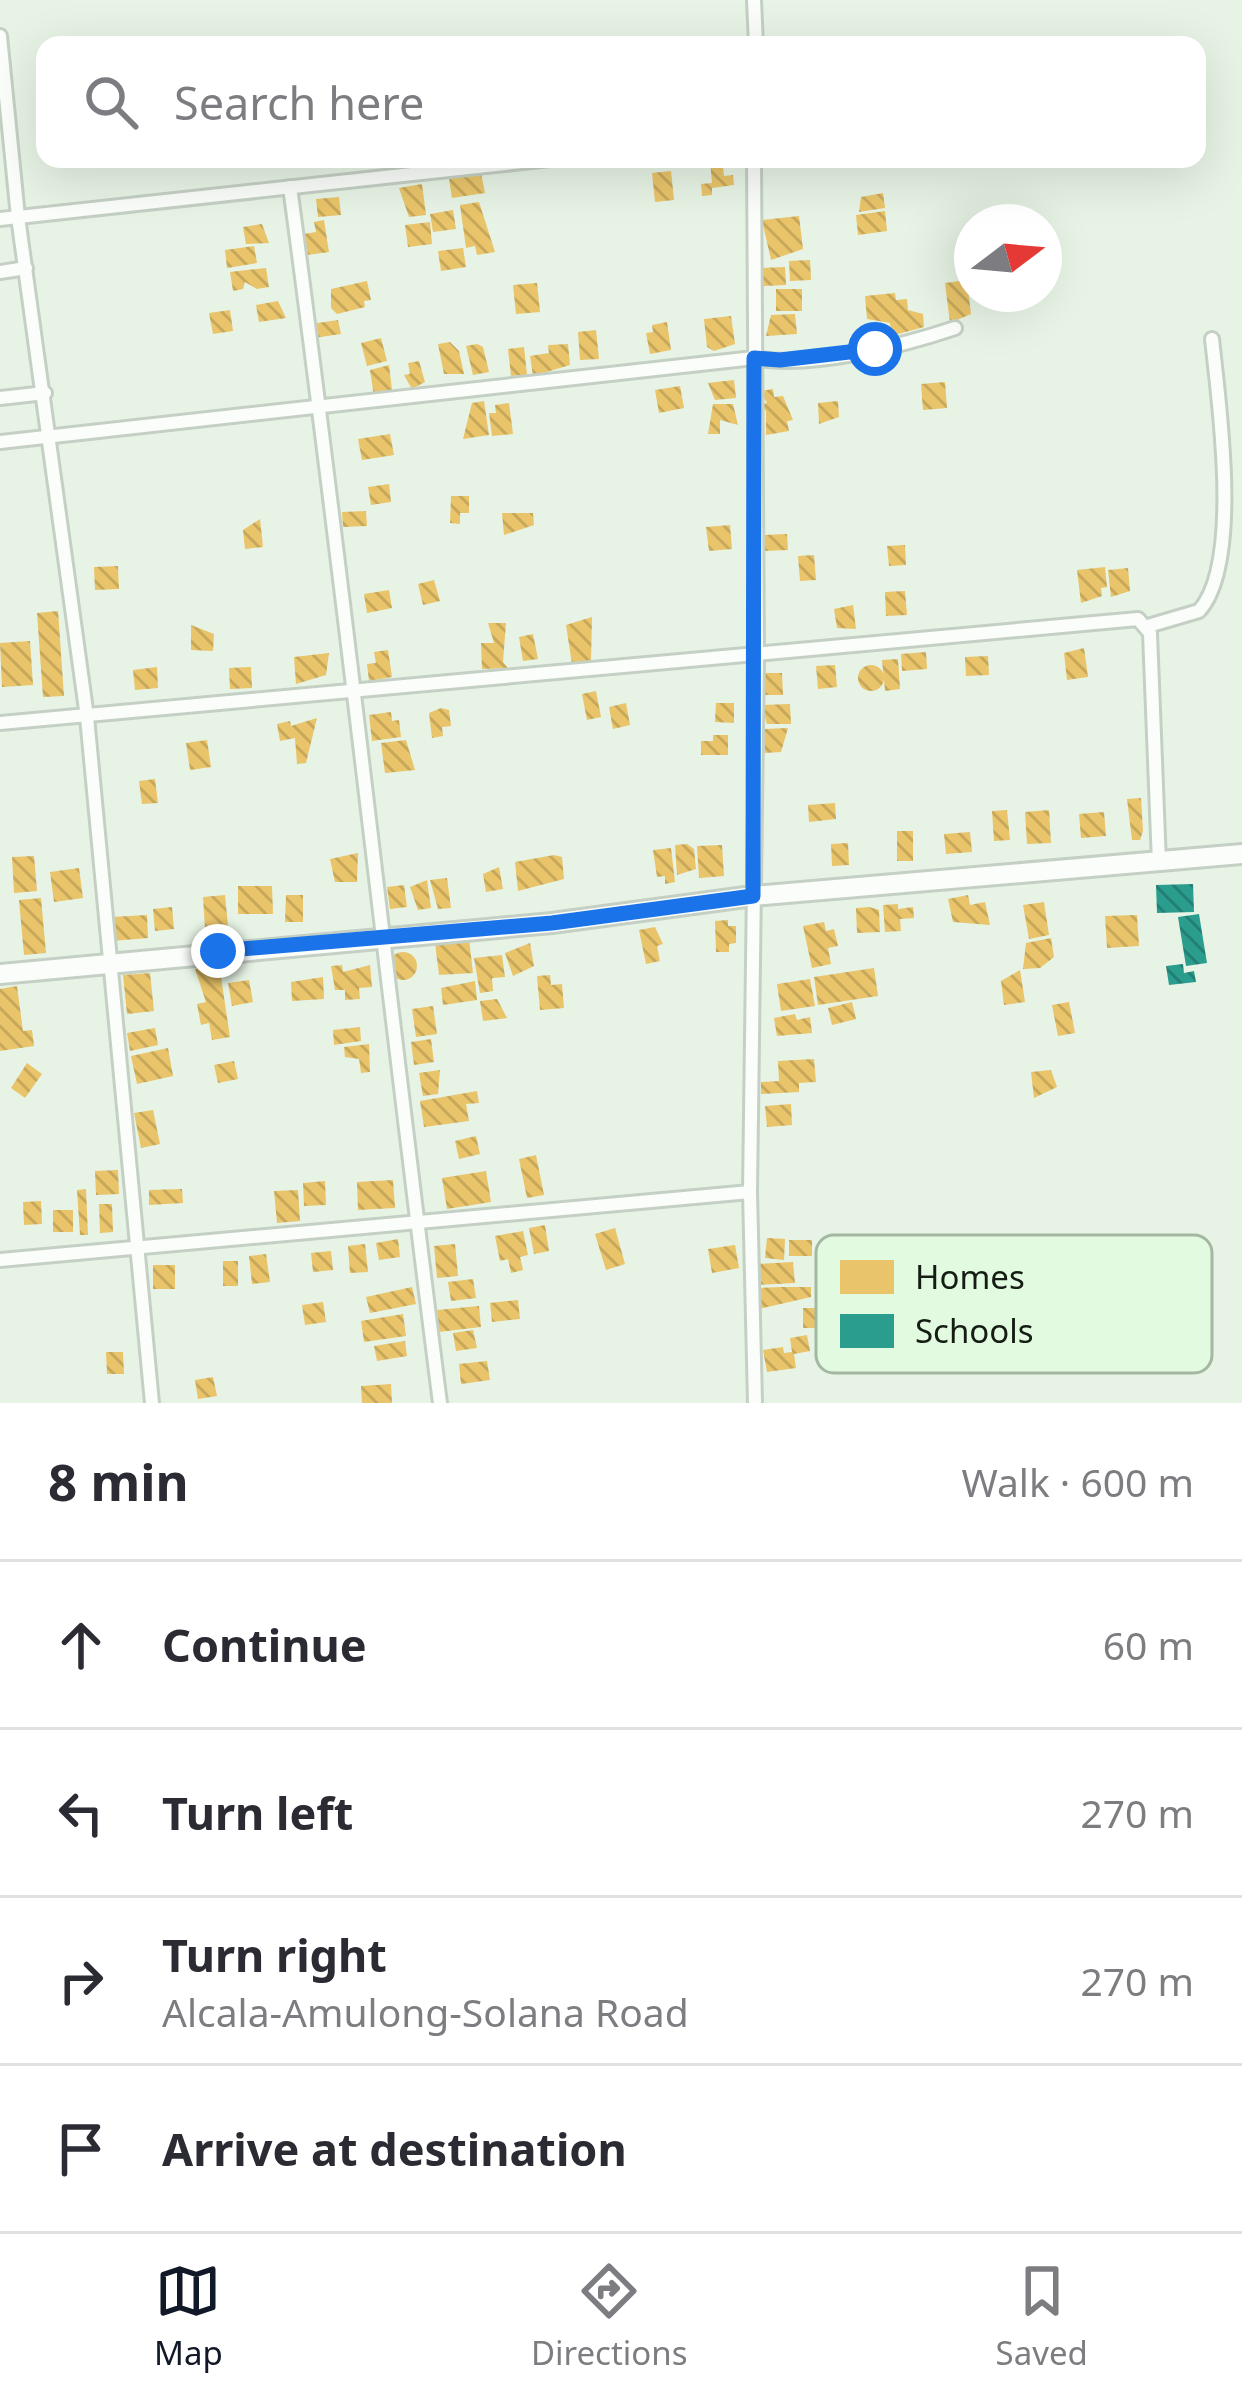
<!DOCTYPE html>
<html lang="en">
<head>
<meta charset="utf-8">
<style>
	body { margin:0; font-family:"Noto Sans",sans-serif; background:#f7f7f7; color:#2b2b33 }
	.compass { position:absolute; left:954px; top:204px; width:108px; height:108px; border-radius:50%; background:#fff; box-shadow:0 12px 48px #0002; rotate:74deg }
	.stop { position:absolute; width:36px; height:36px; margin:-27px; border:9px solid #1a73e8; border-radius:50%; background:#fff }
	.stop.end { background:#1a73e8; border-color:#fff; box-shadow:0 3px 12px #0008 }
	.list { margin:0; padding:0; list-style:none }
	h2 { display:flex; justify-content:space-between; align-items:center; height:156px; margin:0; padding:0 48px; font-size:51px }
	h2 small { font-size:39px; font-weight:400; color:#7c7c81 }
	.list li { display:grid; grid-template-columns:78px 1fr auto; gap:36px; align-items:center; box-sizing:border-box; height:168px; padding:0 48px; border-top:3px solid #e1e1e2 }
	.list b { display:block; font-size:45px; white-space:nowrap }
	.list p { margin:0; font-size:39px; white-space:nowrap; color:#7c7c81 }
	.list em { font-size:39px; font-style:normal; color:#7c7c81 }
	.icon { flex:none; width:66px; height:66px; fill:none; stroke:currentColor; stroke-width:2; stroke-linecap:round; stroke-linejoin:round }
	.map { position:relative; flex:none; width:1242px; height:1403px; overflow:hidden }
	.search { position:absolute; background:#fff; box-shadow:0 12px 48px #0002; left:36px; right:36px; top:36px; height:132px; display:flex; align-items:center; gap:30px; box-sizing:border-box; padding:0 42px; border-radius:24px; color:#7c7c81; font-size:45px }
	.sheet { height:828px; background:#fff }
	nav { display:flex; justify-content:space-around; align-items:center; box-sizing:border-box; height:168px; border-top:3px solid #e1e1e2; background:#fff; font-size:33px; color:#7c7c81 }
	nav a { display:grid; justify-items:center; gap:6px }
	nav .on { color:#111827 }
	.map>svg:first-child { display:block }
</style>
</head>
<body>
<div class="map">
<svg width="1242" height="1403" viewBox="0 0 1242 1403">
	<defs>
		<pattern id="homes-back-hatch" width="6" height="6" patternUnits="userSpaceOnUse" patternTransform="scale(3)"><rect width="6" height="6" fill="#e9c46a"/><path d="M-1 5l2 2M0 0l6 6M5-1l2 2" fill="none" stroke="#c7a85b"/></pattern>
		<pattern id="schools-back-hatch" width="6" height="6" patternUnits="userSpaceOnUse" patternTransform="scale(3)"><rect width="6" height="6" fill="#2a9d8f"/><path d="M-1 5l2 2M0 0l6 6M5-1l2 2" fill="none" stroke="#237f74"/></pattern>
	</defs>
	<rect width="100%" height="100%" fill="#e7f4e5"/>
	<g fill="url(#homes-back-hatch)">
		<path d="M722,159L724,176L733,175L734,185L712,188V195L702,196L701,184L712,183L710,160Z"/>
		<path d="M671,171L674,200L655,202L652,173Z"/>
		<path d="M481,173L485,193L452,198L449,179Z"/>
		<path d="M422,184L426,215L409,217L399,188Z"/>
		<path d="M883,193L885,208L859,212L861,197Z"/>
		<path d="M339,197L341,215L318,217L316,199Z"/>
		<path d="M479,202L495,252L477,255L475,246L466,248L460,205Z"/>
		<path d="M453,210L456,229L433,232L430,214Z"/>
		<path d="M885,211L887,231L858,235L856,215Z"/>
		<path d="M799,216L803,249L771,260L762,220Z"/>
		<path d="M324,220L329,252L307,255L303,234L316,232L314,222Z"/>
		<path d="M430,222L432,244L408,247L405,225Z"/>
		<path d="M262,224L269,243L246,244L243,227Z"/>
		<path d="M254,246L257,263L227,268L225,250Z"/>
		<path d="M463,248L466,267L441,271L438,251Z"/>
		<path d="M810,260L811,280L790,281L789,261Z"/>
		<path d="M785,267L786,285L763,286L762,268Z"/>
		<path d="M266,268L269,287L257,289L245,282L243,289L233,291L230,272Z"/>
		<path d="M967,280L971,314L950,323L945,283Z"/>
		<path d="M367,281L371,300L364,301L365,307L337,314L331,308V289Z"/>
		<path d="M537,283L540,312L516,314L513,285Z"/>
		<rect x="776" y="289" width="26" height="22"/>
		<path d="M895,293L896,300L907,299L908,310L923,314L924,327L891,336L890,323L867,319L865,296Z"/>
		<path d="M278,301L286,318L259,322L256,305Z"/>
		<path d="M230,310L233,331L213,334L209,313Z"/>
		<path d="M795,314L797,334L766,336L771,315Z"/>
		<path d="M731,316L735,344L714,351L707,347L704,319Z"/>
		<path d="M338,320L341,334L314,338L311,324Z"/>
		<path d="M667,322L671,350L650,354L646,333L653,332L652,325Z"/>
		<path d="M596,330L599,359L580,360L578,332Z"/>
		<path d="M381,338L387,361L367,366L361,343Z"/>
		<path d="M450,342L459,351L464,374H444L438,344Z"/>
		<path d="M477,344L483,347L489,372L473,375L466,346Z"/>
		<path d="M568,344L570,365L533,376L530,356L549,353L548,345Z"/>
		<path d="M524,347L527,375L511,376L508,349Z"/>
		<path d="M419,361L425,382L412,389L404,375L410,374L408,363Z"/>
		<path d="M389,365L392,390L374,397L370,370Z"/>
		<path d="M734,380L736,398L715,400L708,383Z"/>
		<path d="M945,382L947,408L923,410L921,384Z"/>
		<path d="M680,386L684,408L659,413L655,390Z"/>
		<path d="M773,389L774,397L783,396L793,420L787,421L789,431L766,435V411L760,405L767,403L760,391Z"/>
		<path d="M484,401L489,435L463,439L472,403Z"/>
		<path d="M838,401L839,417L819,424L818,403Z"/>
		<path d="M509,403L513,434L492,436L489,413H496L495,405Z"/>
		<path d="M713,404H733L738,425L720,420V434H708Z"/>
		<path d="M390,434L394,455L362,460L358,439Z"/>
		<path d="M389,484L391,502L371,505L368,487Z"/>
		<path d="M451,496H469V513H460V524L450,523Z"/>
		<path d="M366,511L367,526L343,527L342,512Z"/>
		<path d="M502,513H533L534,525L504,535Z"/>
		<path d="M260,519L263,547L245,549L243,530Z"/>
		<path d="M730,525L732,549L709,551L706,527Z"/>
		<path d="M787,534L788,550L765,551L764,535Z"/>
		<path d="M905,545L906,565L889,566L887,546Z"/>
		<path d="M814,555L816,580L800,581L798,556Z"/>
		<path d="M118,566L119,589L95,590L94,567Z"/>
		<path d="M1105,567L1107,587L1101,588L1102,596L1081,603L1077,570Z"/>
		<path d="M1128,568L1130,591L1111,597L1108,570Z"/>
		<path d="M434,580L440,601L423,605L418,584Z"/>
		<path d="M389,590L392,608L367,613L364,594Z"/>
		<path d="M905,591L907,615L886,616L885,592Z"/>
		<path d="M853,605L856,629L837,628L834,609Z"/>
		<path d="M58,611L64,696L43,697L37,613Z"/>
		<path d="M592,617L591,661L572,664L566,625Z"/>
		<path d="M488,623H506L503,662L508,668L482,669L481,643H494Z"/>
		<path d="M191,625L214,634L213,651L191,650Z"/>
		<path d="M533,634L538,659L523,661L519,637Z"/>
		<path d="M30,641L33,685L2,687L0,643Z"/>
		<path d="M1084,648L1088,677L1067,680L1064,653Z"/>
		<path d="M388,650L392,677L369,681L367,664L376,663L374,652Z"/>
		<path d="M926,652L927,669L902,671L901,654Z"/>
		<path d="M329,653L326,675L296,684L294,657Z"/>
		<path d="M988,656L989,675L966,676L965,657Z"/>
		<path d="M898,659L900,689L885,691L882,660Z"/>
		<path d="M835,665L837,687L818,689L816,666Z"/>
		<circle cx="871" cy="678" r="13"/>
		<path d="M157,667L158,688L135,690L133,670Z"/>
		<path d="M251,667L252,688L230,689L229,668Z"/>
		<path d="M764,673H782L783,695H765Z"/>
		<path d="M596,691L601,717L587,720L582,694Z"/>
		<path d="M626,703L630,725L613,729L609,707Z"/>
		<path d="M716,703H734V723L715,722Z"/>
		<path d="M790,704L791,724H767L761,705Z"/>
		<path d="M441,708L449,710L451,726L442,727L443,736L432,738L429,713Z"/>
		<path d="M391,712L392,721L399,720L401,737L372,741L369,715Z"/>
		<path d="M317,718L306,763L297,764L295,738L280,741L277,724L290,721L291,726Z"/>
		<path d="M788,728L781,752L765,753L764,729Z"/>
		<path d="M713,735H728V755H701V741H713Z"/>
		<path d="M207,740L211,767L190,770L186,743Z"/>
		<path d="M406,740L415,770L385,773L381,743Z"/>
		<path d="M155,779L158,803L142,804L139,781Z"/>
		<path d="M1141,798L1143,831L1140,840H1132L1127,799Z"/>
		<path d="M835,803L836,819L809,822L808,805Z"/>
		<path d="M1007,810L1010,840L994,841L992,811Z"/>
		<path d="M1049,810L1051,843L1027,844L1025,812Z"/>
		<path d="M1104,812L1106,836L1081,838L1079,814Z"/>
		<rect x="897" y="831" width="16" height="30"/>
		<path d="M970,832L972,852L946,854L944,834Z"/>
		<path d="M848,843L849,865L832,866L831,844Z"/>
		<path d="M687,844L694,849L696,869L677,875L675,845Z"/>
		<path d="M722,845L724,876L699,878L697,846Z"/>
		<path d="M671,848L675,882L665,884V876L657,877L653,850Z"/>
		<path d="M358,853L357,882H335L330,859Z"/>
		<path d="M554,855L562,857L564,879L518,891L515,862Z"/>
		<path d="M34,856L37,891L14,893L12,857Z"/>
		<path d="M499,867L503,889L486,892L483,874Z"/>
		<path d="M79,868L83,898L54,902L50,872Z"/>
		<path d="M447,878L451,908L438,909L430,880Z"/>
		<path d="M427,880L431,908L418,910L410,887Z"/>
		<path d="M404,885L407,907L390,909L387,887Z"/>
		<path d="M238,886H272L273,914H238Z"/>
		<path d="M225,895L228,926L205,928L203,897Z"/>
		<path d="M286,895H303V922H285Z"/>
		<path d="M968,895L970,905L985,902L990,925L953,922L948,899Z"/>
		<path d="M41,898L46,953L24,955L19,900Z"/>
		<path d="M1044,902L1049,935L1029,939L1023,905Z"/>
		<path d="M898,904V909L913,907L914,918L900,919L901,931L885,932L883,905Z"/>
		<path d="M172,907L174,929L155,931L153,909Z"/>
		<path d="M869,907L879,910L880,932L857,933L856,908Z"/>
		<path d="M147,915L148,938L112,941L111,917Z"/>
		<path d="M1137,915L1139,946L1107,948L1105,916Z"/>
		<path d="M728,920V926H736V943L729,944V952H716L715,921Z"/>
		<path d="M824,922L826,931L834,929L838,946L828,948L831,964L812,968L803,926Z"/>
		<path d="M655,927L663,944L657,946L660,961L646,964L639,930Z"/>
		<path d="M1051,938L1054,957L1040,968L1023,969L1026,943Z"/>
		<path d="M469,939L473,973L439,975L435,943Z"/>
		<path d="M530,943L534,966L513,976L505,953Z"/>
		<circle cx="403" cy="966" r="14"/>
		<path d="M502,955L505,977L492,978L493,991L480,993L474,958Z"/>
		<path d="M219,964L230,1037L212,1040L209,1023L201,1025L197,1004L206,1002L195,969Z"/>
		<path d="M342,965L343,972L370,965L372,987L359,988L360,999L345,1000V990H335L331,966Z"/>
		<path d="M874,968L878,996L818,1005L814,977Z"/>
		<path d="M1020,970L1025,1002L1004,1005L1001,981Z"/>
		<path d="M150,973L154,1011L127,1014L123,975Z"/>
		<path d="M550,975L551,985L562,984L564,1008L540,1010L537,976Z"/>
		<path d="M323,977L324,999L292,1001L291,982Z"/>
		<path d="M810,979L815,1006L781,1011L777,984Z"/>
		<path d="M249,980L253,1002L232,1006L228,983Z"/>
		<path d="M475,981L477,1000L443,1005L441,988Z"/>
		<path d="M17,986L23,1031L32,1030L34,1046L0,1051V989Z"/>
		<path d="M497,999L507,1018L483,1021L480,1001Z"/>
		<path d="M852,1002L856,1019L832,1025L828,1008Z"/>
		<path d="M1069,1002L1075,1033L1058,1036L1052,1005Z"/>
		<path d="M433,1006L437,1034L416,1037L412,1009Z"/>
		<path d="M795,1014L797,1020L810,1017L812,1033L777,1036L774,1018Z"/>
		<path d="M360,1027L361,1041L334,1045L333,1030Z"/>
		<path d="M155,1028L158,1045L130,1051L127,1033Z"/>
		<path d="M431,1039L434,1062L414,1065L411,1042Z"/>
		<path d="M369,1044L370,1072L361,1073L359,1059L345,1057L344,1047Z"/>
		<path d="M168,1048L173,1076L137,1084L131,1056Z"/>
		<path d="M814,1059L816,1082L799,1083V1092L761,1094V1082L779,1081L778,1061Z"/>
		<path d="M234,1061L238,1079L218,1083L214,1065Z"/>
		<path d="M27,1063L42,1074L25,1098L11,1088Z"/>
		<path d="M440,1070L438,1094L423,1096L419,1073Z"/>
		<path d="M1051,1070L1057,1087L1034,1098L1031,1072Z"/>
		<path d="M477,1091L479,1103L466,1104L469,1121L424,1127L420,1101Z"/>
		<path d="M791,1104L792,1125L767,1127L765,1106Z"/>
		<path d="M153,1110L160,1144L141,1148L134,1113Z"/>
		<path d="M476,1136L480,1154L459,1159L455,1141Z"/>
		<path d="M536,1155L544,1195L527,1198L519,1159Z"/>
		<path d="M118,1170L119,1194L96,1195L95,1171Z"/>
		<path d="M486,1171L491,1202L447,1209L442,1178Z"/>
		<path d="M393,1180L395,1208L358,1210L357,1182Z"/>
		<path d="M325,1181L326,1205L304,1206L303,1183Z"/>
		<path d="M86,1189L88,1235H80L77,1190Z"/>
		<path d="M182,1189L183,1203L149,1205V1190Z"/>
		<path d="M298,1190L300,1221L277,1223L274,1191Z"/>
		<path d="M41,1201L42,1224L24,1225L23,1202Z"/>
		<path d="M99,1204H112L113,1232L100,1233Z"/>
		<rect x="53" y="1210" width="20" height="22"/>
		<path d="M545,1225L549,1251L534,1254L529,1228Z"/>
		<path d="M615,1228L625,1264L606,1270L595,1234Z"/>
		<path d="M523,1231L528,1255L520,1257L523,1270L511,1273L508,1259L500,1261L495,1236Z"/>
		<path d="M850,1234L853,1255L826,1259L823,1238Z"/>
		<path d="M767,1238L785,1239L784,1260L765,1258Z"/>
		<path d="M398,1239L400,1257L379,1260L376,1243Z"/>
		<rect x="789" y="1240" width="23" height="16"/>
		<path d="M365,1244L368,1272L350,1273L348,1246Z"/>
		<path d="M455,1244L458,1276L437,1278L434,1246Z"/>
		<path d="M735,1245L739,1268L712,1273L708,1249Z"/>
		<path d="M331,1251L333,1270L313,1272L311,1253Z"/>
		<path d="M266,1254L270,1282L252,1284L249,1256Z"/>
		<rect x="223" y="1261" width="15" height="25"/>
		<path d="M793,1262L795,1283L756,1285L755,1264Z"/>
		<rect x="153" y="1265" width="22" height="24"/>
		<path d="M473,1279L476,1298L451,1301L448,1282Z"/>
		<path d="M412,1287L416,1304L370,1313L366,1297Z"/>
		<path d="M781,1287H811V1297L759,1309L758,1288Z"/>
		<path d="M518,1300L520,1319L492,1322L490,1303Z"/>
		<path d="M323,1302L326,1322L305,1325L302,1305Z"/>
		<path d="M479,1306L481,1327L439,1332L437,1310Z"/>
		<rect x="803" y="1308" width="19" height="20"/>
		<path d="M403,1314L406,1336L364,1342L361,1321Z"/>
		<path d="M473,1330L477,1348L456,1351L453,1333Z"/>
		<path d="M807,1335L810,1351L794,1354L796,1368L767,1372L763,1350L783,1347L784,1353L792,1352L790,1338Z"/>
		<path d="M405,1341L407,1356L377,1361L374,1346Z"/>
		<path d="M106,1352H123L124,1374H107Z"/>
		<path d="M487,1361L490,1380L461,1384L459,1364Z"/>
		<path d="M213,1377L217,1396L198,1399L195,1380Z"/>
		<path d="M391,1384L392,1403H362L361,1386Z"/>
	</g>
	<g fill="url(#schools-back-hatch)">
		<path d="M1193,884L1194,912L1157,913L1156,885Z"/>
		<path d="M1199,914L1207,963L1186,966L1178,917Z"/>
		<path d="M1183,964L1184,973L1194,971L1196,982L1169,985L1166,966Z"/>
	</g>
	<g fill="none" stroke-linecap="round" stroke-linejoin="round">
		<defs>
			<g id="street">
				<path d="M754,0L756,45"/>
				<path d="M0,36L18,217L87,717L152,1403"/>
				<path d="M754,159L757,655L750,1192L755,1403"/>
				<path d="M290,187C345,592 388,998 440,1403"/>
				<path d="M0,219L550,159"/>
				<path d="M0,272L26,268"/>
				<path d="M0,398L45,393"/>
				<path d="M0,442L754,358C809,369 902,346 955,328"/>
				<path d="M1148,626L1199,611C1242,564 1219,404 1212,339"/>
				<path d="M0,723L1138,619L1150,633L1159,863"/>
				<path d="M0,1260L750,1192"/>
			</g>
			<path id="secondary" d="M0,974L552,923L753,896L1242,854"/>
		</defs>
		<use href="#street" stroke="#c5d0c4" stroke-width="18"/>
		<use href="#secondary" stroke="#c5d0c4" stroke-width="24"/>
		<use href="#street" stroke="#fbfdfb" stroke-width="12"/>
		<use href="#secondary" stroke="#fbfdfb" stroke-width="18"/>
	</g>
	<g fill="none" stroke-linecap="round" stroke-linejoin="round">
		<path stroke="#1a73e8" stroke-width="15" d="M218,951L552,923L753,896L754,358L780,360L875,349"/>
	</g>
	<rect x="816" y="1235" width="396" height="138" rx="18" fill="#e2fadf" stroke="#a4b7a2" stroke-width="3"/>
	<rect x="840" y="1260" width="54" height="34" fill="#e9c46a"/>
	<rect x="840" y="1314" width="54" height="34" fill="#2a9d8f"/>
	<g font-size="33" fill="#141c13">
		<text x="915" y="1289">Homes</text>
		<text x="915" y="1343">Schools</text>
	</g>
</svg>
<svg class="compass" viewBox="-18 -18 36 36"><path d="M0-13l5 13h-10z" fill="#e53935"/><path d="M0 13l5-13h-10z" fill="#7c7c81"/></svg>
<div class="stop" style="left:875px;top:349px"></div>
<div class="stop end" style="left:218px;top:951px"></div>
<div class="search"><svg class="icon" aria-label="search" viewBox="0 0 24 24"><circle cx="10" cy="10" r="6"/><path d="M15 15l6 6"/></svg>Search here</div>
</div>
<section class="sheet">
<h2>8 min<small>Walk · 600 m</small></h2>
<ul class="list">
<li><svg class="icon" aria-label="ahead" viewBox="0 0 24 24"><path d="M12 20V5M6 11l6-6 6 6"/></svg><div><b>Continue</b></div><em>60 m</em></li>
<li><svg class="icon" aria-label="left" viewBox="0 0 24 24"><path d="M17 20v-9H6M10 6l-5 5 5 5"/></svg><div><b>Turn left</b></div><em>270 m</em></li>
<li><svg class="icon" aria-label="right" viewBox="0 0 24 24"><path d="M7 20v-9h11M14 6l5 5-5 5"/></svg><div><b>Turn right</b><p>Alcala-Amulong-Solana Road</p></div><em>270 m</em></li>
<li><svg class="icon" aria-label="arrive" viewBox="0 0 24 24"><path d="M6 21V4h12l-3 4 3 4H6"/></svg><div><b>Arrive at destination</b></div></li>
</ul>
</section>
<nav>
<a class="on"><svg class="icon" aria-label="map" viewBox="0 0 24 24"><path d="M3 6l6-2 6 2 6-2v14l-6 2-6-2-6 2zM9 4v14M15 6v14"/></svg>Map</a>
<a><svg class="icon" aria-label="directions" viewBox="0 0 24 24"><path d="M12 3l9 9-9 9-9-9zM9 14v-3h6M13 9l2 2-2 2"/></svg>Directions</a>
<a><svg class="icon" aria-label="saved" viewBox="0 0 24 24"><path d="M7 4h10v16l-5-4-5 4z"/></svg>Saved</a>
</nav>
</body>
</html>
